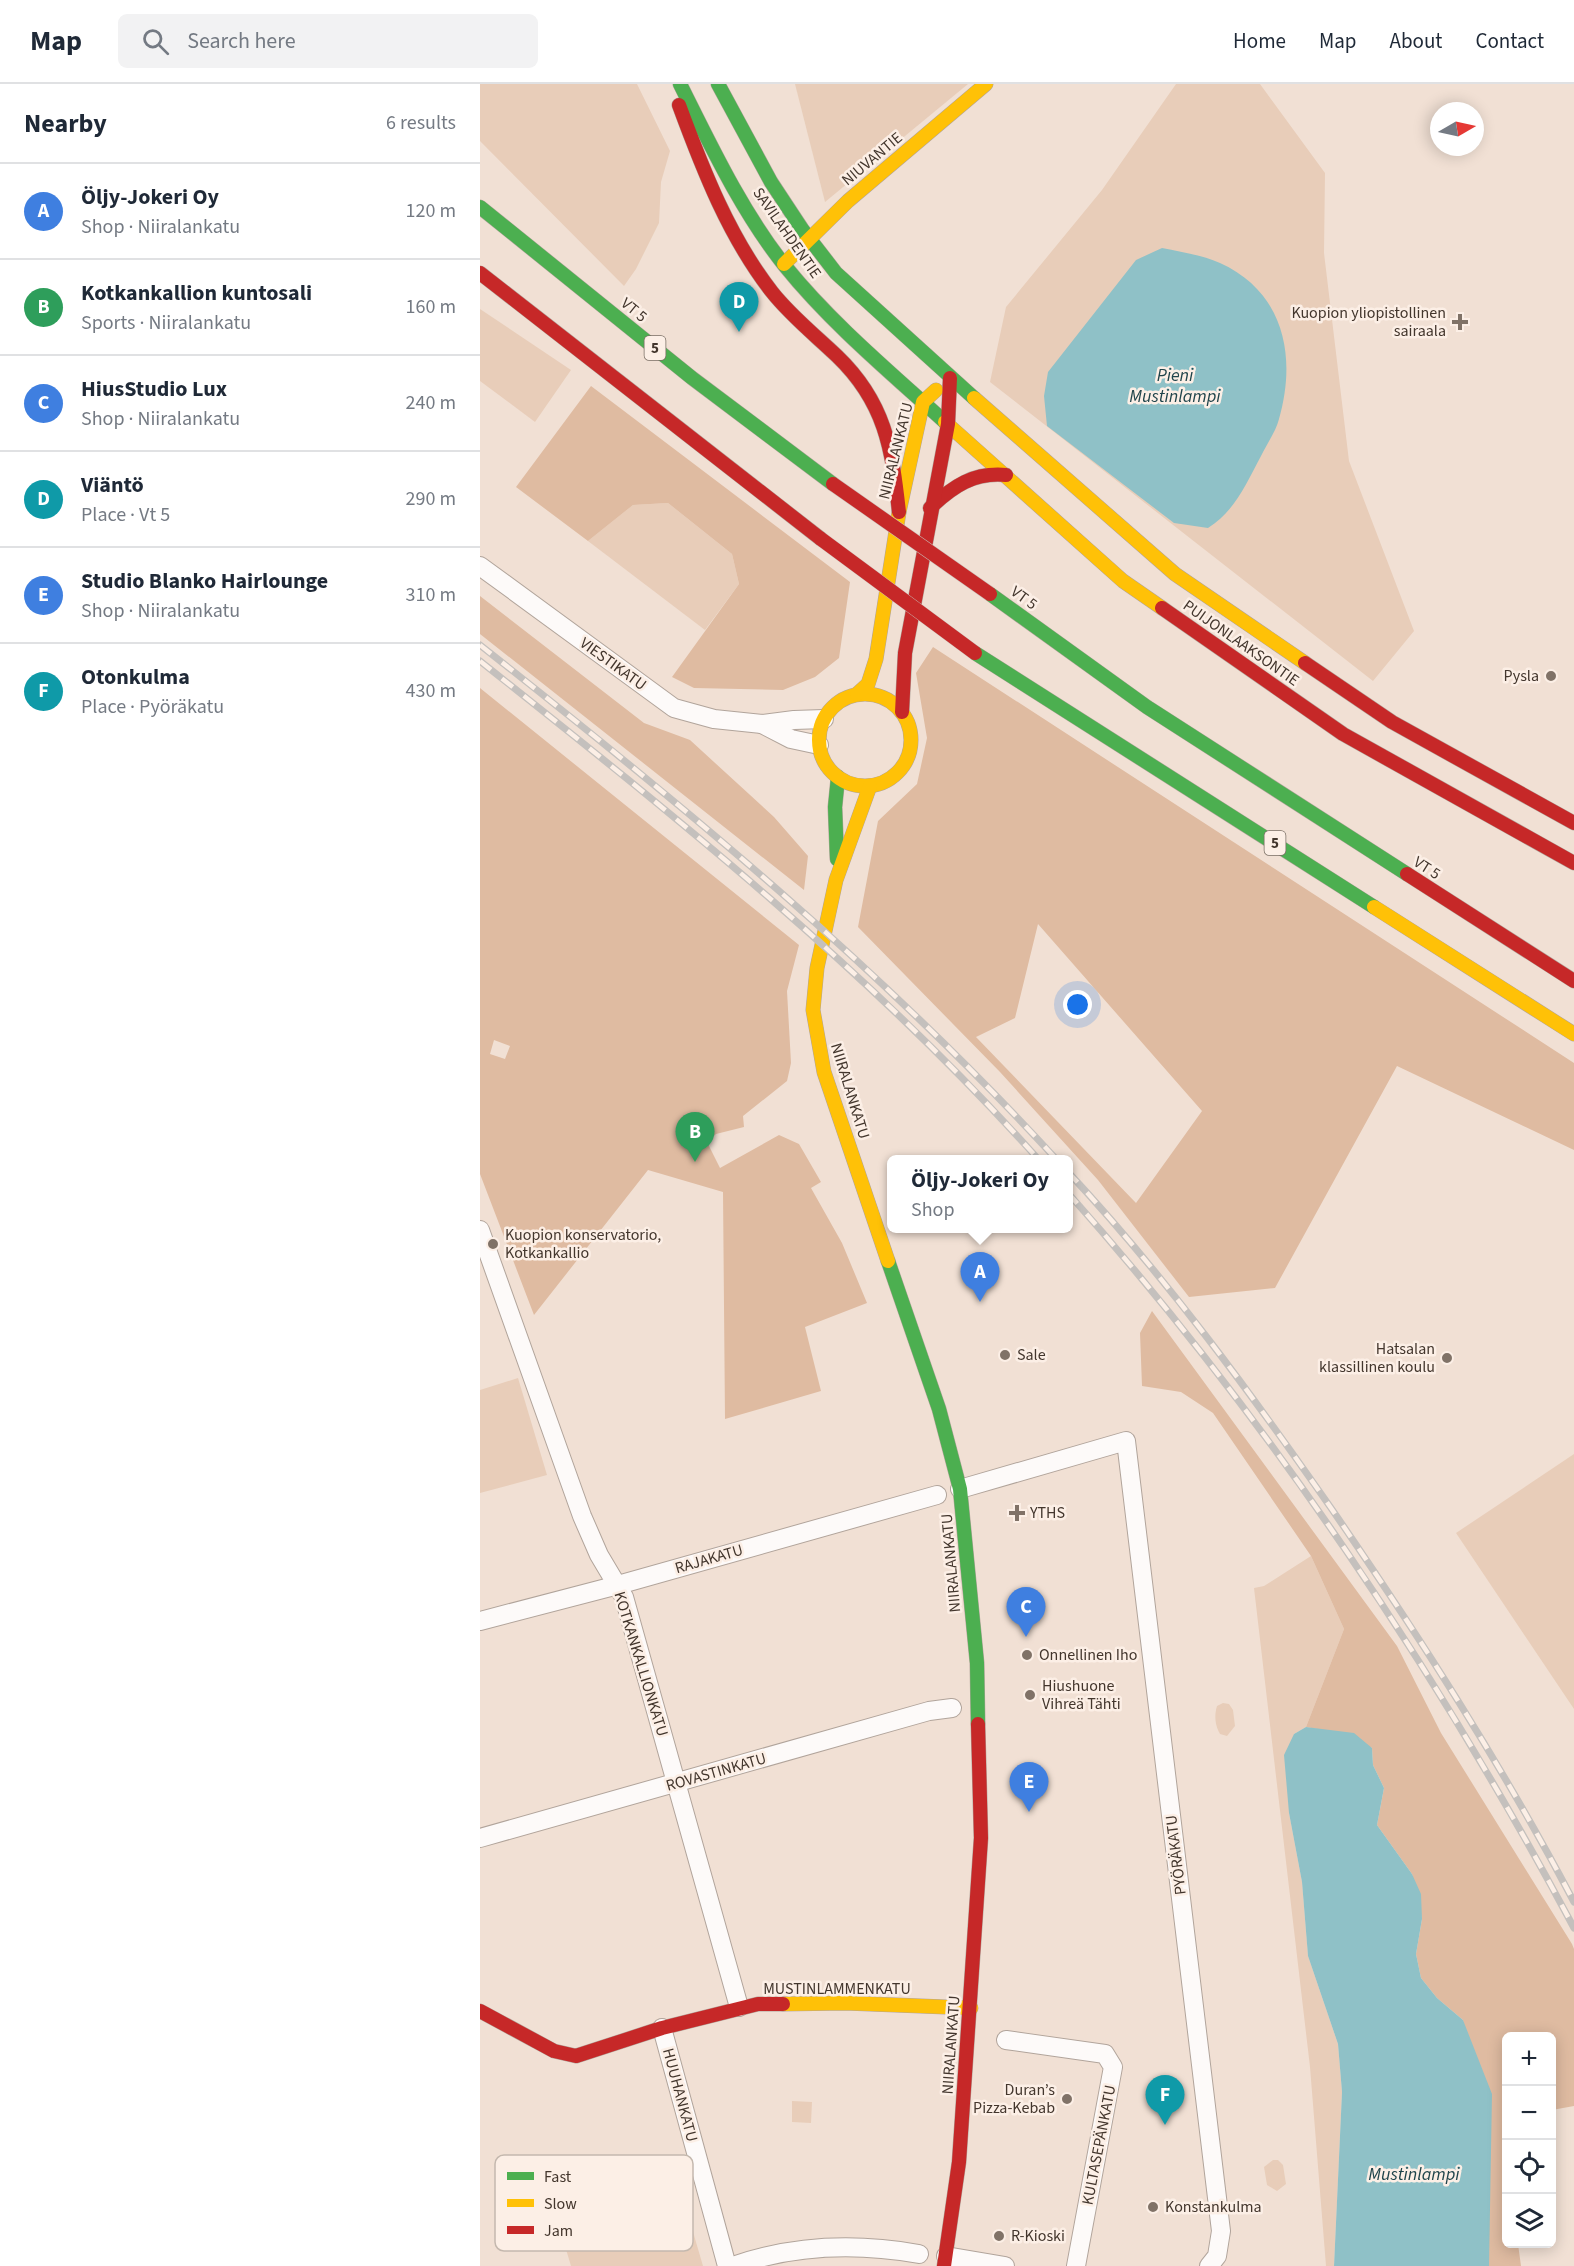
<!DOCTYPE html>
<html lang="en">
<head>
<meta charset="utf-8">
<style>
	body { margin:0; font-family:"Source Sans 3",sans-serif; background:#f2f2f3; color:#1f2937 }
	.controls { position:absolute; right:18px; bottom:18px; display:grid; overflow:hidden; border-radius:9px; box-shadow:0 3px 15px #0003 }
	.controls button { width:54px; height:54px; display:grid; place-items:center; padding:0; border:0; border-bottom:2px solid #e0e1e3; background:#fff; color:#1f2937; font:30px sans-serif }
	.compass { position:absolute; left:950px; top:18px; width:54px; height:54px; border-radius:50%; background:#fff; box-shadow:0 3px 15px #0003; rotate:81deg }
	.you { position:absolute; left:598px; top:921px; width:21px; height:21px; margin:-15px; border:4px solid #fff; border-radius:50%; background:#1a73e8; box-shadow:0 0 0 9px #1a73e833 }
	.badge { display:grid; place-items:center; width:39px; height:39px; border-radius:50%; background:#7c3aed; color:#fff; font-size:20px; font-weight:700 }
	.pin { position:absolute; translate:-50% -50px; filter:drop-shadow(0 2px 3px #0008) }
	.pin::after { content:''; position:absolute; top:32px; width:21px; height:18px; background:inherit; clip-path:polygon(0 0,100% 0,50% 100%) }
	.popup { position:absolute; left:407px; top:1071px; width:186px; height:78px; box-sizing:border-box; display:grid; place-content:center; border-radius:9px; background:#fff; filter:drop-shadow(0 2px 4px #0005); font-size:20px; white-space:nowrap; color:#747a83 }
	.popup b { font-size:22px; color:#1f2937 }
	.popup::after { content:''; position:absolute; left:50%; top:100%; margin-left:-12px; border:12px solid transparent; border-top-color:#fff }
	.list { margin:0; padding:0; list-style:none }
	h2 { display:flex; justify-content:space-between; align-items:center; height:78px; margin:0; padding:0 24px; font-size:26px }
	h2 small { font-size:20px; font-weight:400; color:#747a83 }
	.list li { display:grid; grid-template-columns:39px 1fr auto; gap:18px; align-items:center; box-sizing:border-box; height:96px; padding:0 24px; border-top:2px solid #e0e1e3 }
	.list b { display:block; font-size:22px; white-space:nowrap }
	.list p { margin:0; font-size:20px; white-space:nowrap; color:#747a83 }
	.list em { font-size:20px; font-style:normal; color:#747a83 }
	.icon { flex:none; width:33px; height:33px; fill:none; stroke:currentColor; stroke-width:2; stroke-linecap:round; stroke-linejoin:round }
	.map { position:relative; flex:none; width:1094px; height:2182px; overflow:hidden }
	header { display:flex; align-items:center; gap:36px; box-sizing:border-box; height:84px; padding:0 30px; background:#fff; border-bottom:2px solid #e0e1e3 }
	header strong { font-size:28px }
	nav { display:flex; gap:33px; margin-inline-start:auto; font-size:21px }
	.search { width:420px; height:54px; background:#f2f2f3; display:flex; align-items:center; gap:15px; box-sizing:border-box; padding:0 21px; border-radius:9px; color:#747a83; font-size:22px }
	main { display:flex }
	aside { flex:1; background:#fff }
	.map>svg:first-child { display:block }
</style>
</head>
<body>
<header>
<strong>Map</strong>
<div class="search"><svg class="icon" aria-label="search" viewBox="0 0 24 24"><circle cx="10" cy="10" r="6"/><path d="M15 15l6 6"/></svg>Search here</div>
<nav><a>Home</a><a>Map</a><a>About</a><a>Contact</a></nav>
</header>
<main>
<aside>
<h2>Nearby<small>6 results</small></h2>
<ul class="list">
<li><span class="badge" style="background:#3f7fe0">A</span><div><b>Öljy-Jokeri Oy</b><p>Shop · Niiralankatu</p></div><em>120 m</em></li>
<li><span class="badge" style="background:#2e9e5b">B</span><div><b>Kotkankallion kuntosali</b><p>Sports · Niiralankatu</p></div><em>160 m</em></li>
<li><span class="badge" style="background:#3f7fe0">C</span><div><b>HiusStudio Lux</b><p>Shop · Niiralankatu</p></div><em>240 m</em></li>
<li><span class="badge" style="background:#0f9aa8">D</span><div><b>Viäntö</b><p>Place · Vt 5</p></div><em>290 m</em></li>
<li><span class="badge" style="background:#3f7fe0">E</span><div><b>Studio Blanko Hairlounge</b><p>Shop · Niiralankatu</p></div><em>310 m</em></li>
<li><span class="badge" style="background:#0f9aa8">F</span><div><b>Otonkulma</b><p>Place · Pyöräkatu</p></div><em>430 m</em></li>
</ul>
</aside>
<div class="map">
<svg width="1094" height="2182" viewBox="0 0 1094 2182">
	<rect width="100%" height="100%" fill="#f1e0d4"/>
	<g fill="#e8cdb9">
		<path d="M0,0H157L190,67L181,98L179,139L156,185L144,202L0,57Z"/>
		<path d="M315,0H488L345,118Z"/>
		<path d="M696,0H780L845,89L844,169L869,377L934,547L893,597L510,298L526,223L622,106Z"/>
		<path d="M0,225L91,286L55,338L0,297Z"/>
		<path d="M188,419L252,470L259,500L225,546L108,457L153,421Z"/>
		<path d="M38,1294L67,1391L0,1409V1306Z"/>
		<path d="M1094,1370V1625L976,1449Z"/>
		<path d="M831,1472L864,1545L826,1643L814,1650L809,1729L822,1798L828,1872L858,1960L862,2008L854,2182H846L830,1983L774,1504L784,1502Z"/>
		<path d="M743,1619L749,1620L753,1626L755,1642L747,1652L740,1650C735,1642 734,1631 737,1622Z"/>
		<path d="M312,2017L332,2018L331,2039L312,2038Z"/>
		<path d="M793,2076H798L803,2081L806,2100L797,2107L787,2101L784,2083Z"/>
		<path d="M204,2117L223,2182H91L82,2152Z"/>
	</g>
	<g fill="#dfbba1" fill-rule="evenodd">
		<path d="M111,302L370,498L359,574L335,593L303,606L214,604L192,593L259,500L252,470L188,419L153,421L108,457L36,403Z"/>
		<path d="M0,512L164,639L210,656L294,733L328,772L324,806L0,550Z"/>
		<path d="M453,563L1094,979V1066L917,982L795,1204L709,1213L618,1096L520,988L378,843L398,737L437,700L447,654L436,589ZM558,840L722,1027L656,1119L496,953L535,934Z"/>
		<path d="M0,604L319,861L307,907L311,979L307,997L263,1032L264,1043L236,1050L227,1058L240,1084L299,1051L319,1060L341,1098L331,1104L362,1159L387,1219L325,1243L341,1307L245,1335L243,1108L168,1086L54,1231L0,1090ZM14,956L30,962L25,975L10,970Z"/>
		<path d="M672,1227L917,1562L961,1649L1092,1860L1094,1865V2022L1072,2026V1952H1026V2160H1038L1041,2182H1009V2138L983,1936L957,1914L941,1894L936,1870L942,1835L932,1790L897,1741L904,1704L893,1681L892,1664L848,1647L826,1643L864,1545L831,1472L733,1329L701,1308L662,1302L660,1249Z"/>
	</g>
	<g fill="#8fc1c7">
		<path d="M682,164C701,168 722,171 740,179C804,208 817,272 799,335C796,347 787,360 781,372C766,400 755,427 728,444L694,439L567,342L564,312L568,288L656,176Z"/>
		<path d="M826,1643L874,1649L892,1664L893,1681L904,1704L897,1741L932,1790L941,1810L942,1835L936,1870L941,1894L957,1914L983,1936L1012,2010L1009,2182H854L862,2008L858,1960L828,1872L822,1798L809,1729L804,1671L814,1650Z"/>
	</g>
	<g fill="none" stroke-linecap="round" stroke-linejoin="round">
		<defs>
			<g id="street">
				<path d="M0,482L194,624L234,635L282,640L314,636L344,635"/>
				<path d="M282,640L311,655L339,661"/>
				<path d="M0,1146L102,1432L119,1471L144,1513L259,1923"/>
				<path d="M480,1405L646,1357L741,2147L737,2172L729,2182"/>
				<path d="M0,1537L138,1501L457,1411"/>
				<path d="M0,1754L449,1627L472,1624"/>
				<path d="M182,1944L247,2182"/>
				<path d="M526,1956L625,1970L633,1983L596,2182"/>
				<path d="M466,2172L525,2182"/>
				<path d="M253,2182C313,2161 377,2159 439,2170"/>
			</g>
			<g id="fast">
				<path d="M200,0C231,62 262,128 305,182C351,239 411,289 465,338"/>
				<path d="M238,0L291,98L322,145L356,189L494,314"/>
				<path d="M0,123L212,294L353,400"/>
				<path d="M510,510L667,623L927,790"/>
				<path d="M495,569L894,823"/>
				<path d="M357,775L355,723L358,693"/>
				<path d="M408,1177L459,1325L480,1405L497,1579L498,1640"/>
			</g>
			<g id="slow">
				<path d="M304,180L368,117L506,0"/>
				<path d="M494,314L695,490L825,579"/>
				<path d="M465,338L643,497L682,524"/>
				<circle cx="385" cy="656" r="46"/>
				<path d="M377,610L388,600L396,575L419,428L443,318L456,306"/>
				<path d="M390,702L356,796L337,884L333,926L344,988L408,1177"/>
				<path d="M894,823L1094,950"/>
				<path d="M303,1920L365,1919L491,1924"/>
			</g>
			<g id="jam">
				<path d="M199,21C223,86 249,153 292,208C311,232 335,251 357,272C405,318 412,364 419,428"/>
				<path d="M0,189L341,455"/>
				<path d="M450,424C473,402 494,388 526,391"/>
				<path d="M682,524L863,650L1094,779"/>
				<path d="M825,579L912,638L1094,739"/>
				<path d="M422,628L425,569L468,340L470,294"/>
				<path d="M927,790L1094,897"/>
				<path d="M0,1927L74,1967L96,1972L182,1944L278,1920H303"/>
				<path d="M464,2182L479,2078L501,1754L498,1640"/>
			</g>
		</defs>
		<use href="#street" stroke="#b1a49b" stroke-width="20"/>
		<use href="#fast" stroke="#b1a49b" stroke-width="15"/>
		<use href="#slow" stroke="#b1a49b" stroke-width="15"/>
		<use href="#jam" stroke="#b1a49b" stroke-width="15"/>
		<use href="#street" stroke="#fdfaf9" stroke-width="18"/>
		<use href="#fast" stroke="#4caf50" stroke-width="14"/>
		<use href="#slow" stroke="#ffc107" stroke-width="14"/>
		<use href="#jam" stroke="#c62828" stroke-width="14"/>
		<defs>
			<g id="rail">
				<path d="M0,561C203,721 402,885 577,1076"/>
				<path d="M0,577C195,732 392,889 559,1076"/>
				<path d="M588,1088C685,1192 770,1308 851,1424C939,1552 1022,1681 1094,1818"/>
				<path d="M588,1109C784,1329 956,1585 1094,1844"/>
			</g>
		</defs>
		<use href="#rail" stroke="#c4c0bd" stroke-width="7"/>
		<use href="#rail" stroke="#fcefe6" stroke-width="4.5" stroke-dasharray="14" stroke-linecap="butt"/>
		<defs>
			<g id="jam-bridge">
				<path d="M353,400L510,510"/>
				<path d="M341,455L495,569"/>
			</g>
		</defs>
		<use href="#jam-bridge" stroke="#cac0ba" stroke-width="15" stroke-linecap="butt"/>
		<use href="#jam-bridge" stroke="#c62828" stroke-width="14"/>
	</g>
	<g fill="#807267" stroke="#fcefe6" stroke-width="2">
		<path d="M977 229h6v6h6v6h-6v6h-6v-6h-6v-6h6z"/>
		<circle cx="1071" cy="592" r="6"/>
		<circle cx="13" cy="1160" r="6"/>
		<circle cx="525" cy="1271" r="6"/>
		<circle cx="967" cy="1274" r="6"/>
		<path d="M534 1420h6v6h6v6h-6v6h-6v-6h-6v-6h6z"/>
		<circle cx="547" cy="1571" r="6"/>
		<circle cx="550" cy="1611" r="6"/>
		<circle cx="587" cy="2015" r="6"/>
		<circle cx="673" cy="2123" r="6"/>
		<circle cx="519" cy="2152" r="6"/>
	</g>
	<g text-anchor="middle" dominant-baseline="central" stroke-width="5" stroke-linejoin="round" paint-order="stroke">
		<g fill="#fcefe6" stroke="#7a6e64" stroke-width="1.5">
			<rect x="164.5" y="252" width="21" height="24" rx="4.5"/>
			<rect x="784.5" y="747" width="21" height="24" rx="4.5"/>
		</g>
		<g font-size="15" font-weight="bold" fill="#43362d">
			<text x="175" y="264">5</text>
			<text x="795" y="759">5</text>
		</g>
		<g font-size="16" fill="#43362d" stroke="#fcefe6">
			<text transform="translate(392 75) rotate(-40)">NIUVANTIE</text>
			<text transform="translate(307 149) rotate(55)">SAVILAHDENTIE</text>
			<text transform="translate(154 226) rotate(39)">VT 5</text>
			<text transform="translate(416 367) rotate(-76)">NIIRALANKATU</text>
			<text transform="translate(544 514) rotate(36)">VT 5</text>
			<text transform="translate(761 559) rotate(35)">PUIJONLAAKSONTIE</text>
			<text transform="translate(133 580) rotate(36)">VIESTIKATU</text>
			<text transform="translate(947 784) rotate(32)">VT 5</text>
			<text transform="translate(370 1007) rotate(73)">NIIRALANKATU</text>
			<text transform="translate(229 1475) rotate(-16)">RAJAKATU</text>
			<text transform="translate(471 1479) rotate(-95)">NIIRALANKATU</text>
			<text transform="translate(161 1580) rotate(73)">KOTKANKALLIONKATU</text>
			<text transform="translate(236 1688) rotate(-16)">ROVASTINKATU</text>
			<text transform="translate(696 1771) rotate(-97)">PYÖRÄKATU</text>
			<text x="357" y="1905">MUSTINLAMMENKATU</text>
			<text transform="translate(471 1961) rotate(-86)">NIIRALANKATU</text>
			<text transform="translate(200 2011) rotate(75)">HUUHANKATU</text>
			<text transform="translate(619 2061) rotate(-79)">KULTASEPÄNKATU</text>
		</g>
		<g font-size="16" fill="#43362d" stroke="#fcefe6" text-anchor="start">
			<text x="966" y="229" text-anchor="end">Kuopion yliopistollinen<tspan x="966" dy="18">sairaala</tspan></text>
			<text x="1059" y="592" text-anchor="end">Pysla</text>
			<text x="25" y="1151">Kuopion konservatorio,<tspan x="25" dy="18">Kotkankallio</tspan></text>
			<text x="955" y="1265" text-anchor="end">Hatsalan<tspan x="955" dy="18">klassillinen koulu</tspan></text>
			<text x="537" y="1271">Sale</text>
			<text x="550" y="1429">YTHS</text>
			<text x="559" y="1571">Onnellinen Iho</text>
			<text x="562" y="1602">Hiushuone<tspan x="562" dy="18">Vihreä Tähti</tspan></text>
			<text x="575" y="2006" text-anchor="end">Duran’s<tspan x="575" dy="18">Pizza-Kebab</tspan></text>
			<text x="685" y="2123">Konstankulma</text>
			<text x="531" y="2152">R-Kioski</text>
		</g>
		<g font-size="18" font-style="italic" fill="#1f444b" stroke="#fcefe6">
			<text x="695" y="291">Pieni<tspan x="695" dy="21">Mustinlampi</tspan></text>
			<text x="934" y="2090">Mustinlampi</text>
		</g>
	</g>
	<rect x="15" y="2071" width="198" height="96" rx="9" fill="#fcefe6" stroke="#c4b8ae" stroke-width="1.5"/>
	<rect x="27" y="2088" width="27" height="8" fill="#4caf50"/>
	<rect x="27" y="2115" width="27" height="8" fill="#ffc107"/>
	<rect x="27" y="2142" width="27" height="8" fill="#c62828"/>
	<g font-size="16" fill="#43362d">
		<text x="64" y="2098">Fast</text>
		<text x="64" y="2125">Slow</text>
		<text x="64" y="2152">Jam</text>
	</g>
</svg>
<div class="controls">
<button>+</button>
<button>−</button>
<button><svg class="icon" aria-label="locate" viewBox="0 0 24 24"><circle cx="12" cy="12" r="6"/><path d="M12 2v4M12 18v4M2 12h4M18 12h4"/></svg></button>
<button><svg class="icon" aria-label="layers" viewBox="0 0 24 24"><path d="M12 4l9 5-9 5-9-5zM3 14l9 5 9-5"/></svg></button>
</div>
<svg class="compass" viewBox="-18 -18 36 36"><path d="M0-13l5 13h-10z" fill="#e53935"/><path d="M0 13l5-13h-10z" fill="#747a83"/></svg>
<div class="you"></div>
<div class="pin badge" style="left:500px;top:1218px;background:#3f7fe0">A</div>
<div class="popup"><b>Öljy-Jokeri Oy</b>Shop</div>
<div class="pin badge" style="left:215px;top:1078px;background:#2e9e5b">B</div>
<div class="pin badge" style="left:546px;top:1553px;background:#3f7fe0">C</div>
<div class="pin badge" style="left:259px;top:248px;background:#0f9aa8">D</div>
<div class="pin badge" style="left:549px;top:1728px;background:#3f7fe0">E</div>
<div class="pin badge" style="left:685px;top:2041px;background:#0f9aa8">F</div>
</div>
</main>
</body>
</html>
